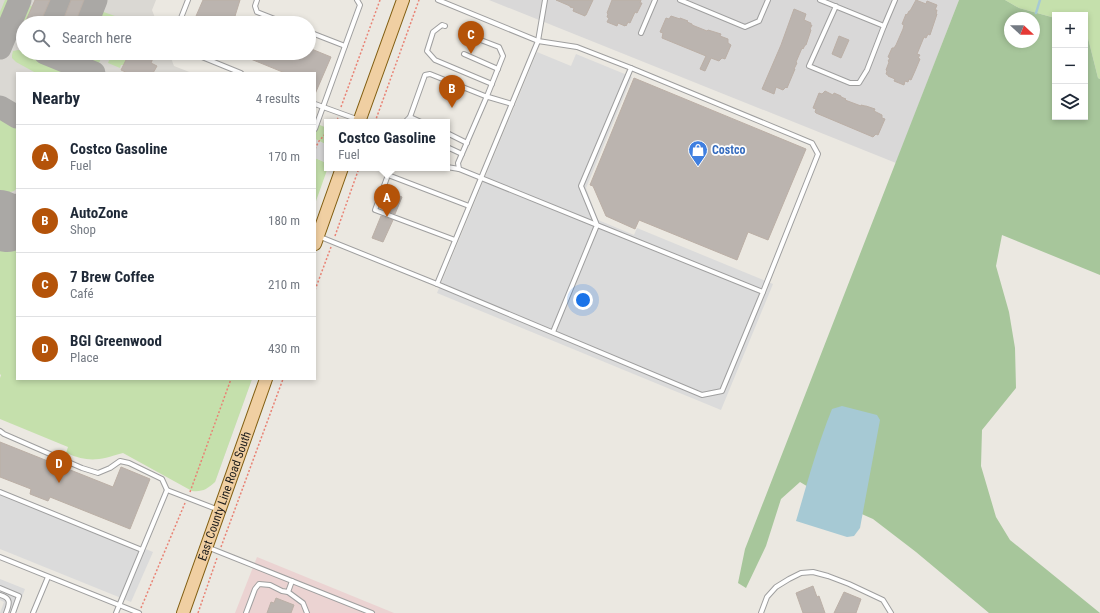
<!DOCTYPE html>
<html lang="en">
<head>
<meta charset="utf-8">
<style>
	body { margin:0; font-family:"Roboto Condensed",sans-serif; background:#f6f6f7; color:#1f2937 }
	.controls { position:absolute; right:12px; top:12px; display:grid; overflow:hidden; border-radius:0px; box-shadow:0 2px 6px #0003 }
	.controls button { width:36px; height:36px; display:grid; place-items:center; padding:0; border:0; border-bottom:1px solid #e0e1e3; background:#fff; color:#1f2937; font:20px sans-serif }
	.compass { position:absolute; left:1004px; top:12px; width:36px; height:36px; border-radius:50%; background:#fff; box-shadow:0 2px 6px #0003; rotate:112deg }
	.you { position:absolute; left:583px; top:300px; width:14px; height:14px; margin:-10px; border:3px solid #fff; border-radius:50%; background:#1a73e8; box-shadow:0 0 0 6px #1a73e833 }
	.badge { display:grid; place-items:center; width:26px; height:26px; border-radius:50%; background:#b45309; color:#fff; font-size:13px; font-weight:700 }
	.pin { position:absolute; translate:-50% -33px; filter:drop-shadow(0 1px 2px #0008) }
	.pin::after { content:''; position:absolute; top:21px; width:14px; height:12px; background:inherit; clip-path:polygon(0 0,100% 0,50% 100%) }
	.popup { position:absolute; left:324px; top:119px; width:126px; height:52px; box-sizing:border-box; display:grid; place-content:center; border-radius:0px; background:#fff; filter:drop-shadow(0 1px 3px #0005); font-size:13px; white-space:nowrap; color:#747a83 }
	.popup b { font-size:15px; color:#1f2937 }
	.popup::after { content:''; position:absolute; left:50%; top:100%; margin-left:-8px; border:8px solid transparent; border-top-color:#fff }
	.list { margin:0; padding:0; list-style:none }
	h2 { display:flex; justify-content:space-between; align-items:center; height:52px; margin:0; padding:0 16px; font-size:17px }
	h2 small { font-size:13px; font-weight:400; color:#747a83 }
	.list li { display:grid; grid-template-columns:26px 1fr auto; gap:12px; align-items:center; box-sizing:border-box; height:64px; padding:0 16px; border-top:1px solid #e0e1e3 }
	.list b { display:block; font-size:15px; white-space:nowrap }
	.list p { margin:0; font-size:13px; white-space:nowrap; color:#747a83 }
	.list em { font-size:13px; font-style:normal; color:#747a83 }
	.icon { flex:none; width:22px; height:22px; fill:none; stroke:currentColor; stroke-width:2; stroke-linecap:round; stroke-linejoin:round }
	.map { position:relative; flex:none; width:1100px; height:613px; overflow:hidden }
	.search { position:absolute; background:#fff; box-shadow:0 2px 6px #0003; left:16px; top:16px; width:300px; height:44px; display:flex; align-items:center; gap:10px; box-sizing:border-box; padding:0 14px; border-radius:22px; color:#747a83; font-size:15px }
	.panel { position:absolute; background:#fff; box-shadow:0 2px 6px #0003; left:16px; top:72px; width:300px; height:308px; border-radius:0px }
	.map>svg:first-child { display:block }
</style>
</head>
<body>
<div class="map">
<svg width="1100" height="613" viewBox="0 0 1100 613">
	<rect width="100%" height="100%" fill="#ebe8e1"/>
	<path fill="#d9d8d8" d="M489,0H959L896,163Z"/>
	<path fill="#ebd3d2" d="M257,557L394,613H235Z"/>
	<path fill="#dad8d3" d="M0,0H156L152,10L157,23H23V53H169L174,66L192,73H17V379H252L215,482L0,374Z"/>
	<g fill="#c5e0ac">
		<path d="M5,0H10C13,8 7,22 0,26V12Z"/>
		<path d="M1005,0H1100V79L1098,78L1085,26V15H1055V18L1019,8Z"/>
		<path d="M83,3L88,6C89,11 86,18 83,21L76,19Z"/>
		<path d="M25,4L32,6L26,21L20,18L19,13L22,5Z"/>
		<path d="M65,8L67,9L62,23H59C56,19 58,15 60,11Z"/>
		<path d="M98,10L115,16L116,18L115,23C108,23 99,25 93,19L94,13Z"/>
		<path d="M14,24H16L23,27L22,32L23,33V41C16,38 11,32 14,24Z"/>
		<path d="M18,50L23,51V53L33,54L78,73H36L16,62L12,58V55L13,51Z"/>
		<path d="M78,53H101C102,60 98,68 90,68C86,69 83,66 80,65L77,59Z"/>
		<path d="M112,53H134L133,55L129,54L124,65H121L120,68L108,63Z"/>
		<path d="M0,119L17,129V188L14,191L0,195Z"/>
		<path d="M315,123L327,128V145L315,139Z"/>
		<path d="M315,158C323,161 326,161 327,170L315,204Z"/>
		<path d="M17,222V379H252L215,482C207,489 203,492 192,491L123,453C99,460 90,463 66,453L68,447L0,419V378L1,375L0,374V234L7,238Z"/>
	</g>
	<path fill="#a7c69b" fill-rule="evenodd" d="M959,0H1005L1019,8L1055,18V117H1085V26L1098,78L1100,79V275L1002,235L996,266L1009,312L1015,348L1016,388L982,430L981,466L996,517L1010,540L1100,613H989L916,552L873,519L830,500L800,482L781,499L766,546L746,588L738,583L745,549ZM1010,18H1034V42H1010Z"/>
	<g fill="#dbdbdb">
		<path d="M537,52L571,66L576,54L632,77L586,188L598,220L634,235L637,228L773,284L721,410L437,293Z"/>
		<path d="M315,139L327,145V154L324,162L315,158Z"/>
		<path d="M0,489L153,552L131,602L0,549Z"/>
		<path d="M0,579L25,589L16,613H0L4,602L0,600Z"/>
	</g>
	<path fill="#a6c9d4" d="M842,406L877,415L880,420L860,528L854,536L847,537L796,521C807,484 817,446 832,409Z"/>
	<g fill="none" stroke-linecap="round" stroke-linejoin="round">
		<path stroke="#a6c9d4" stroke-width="2.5" d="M1036,13L1040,0"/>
		<g stroke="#aaa8a5" stroke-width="23">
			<path d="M51,23L60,0"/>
			<path d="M87,23L96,0"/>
			<path d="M0,48L20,0"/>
			<path d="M45,53L94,73"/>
			<path d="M0,107L17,117"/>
			<path d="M7,223L17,205"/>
		</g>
		<path stroke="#aaa8a5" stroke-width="58" d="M0,219L7,223"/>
	</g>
	<g fill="#bbb4af" stroke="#bbafa6">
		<path d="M35,0H50L40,23H25Z"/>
		<path d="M71,0H84L75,23H62Z"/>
		<path d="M203,0H240L235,16L251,23H193Z"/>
		<path d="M556,0H593L586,15H585V16L573,11L574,8L570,7V6Z"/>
		<path d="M612,0H641L640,3H642L637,13L635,12L630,23L628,22L626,26L625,25V26L618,23L617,26L607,22L609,18L607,17L608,14L607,13Z"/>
		<path d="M916,0L926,4L927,1L937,5L935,10H937L936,14H937L930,35L928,34L926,38L924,37L917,54L920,55L918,58L920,59L915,71L911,80L909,79L908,82L905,81L904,85L894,81L895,79L888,76V75L886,74L887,71L886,70L889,62L888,61L890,58L888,57L892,48H894L896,45L903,29L904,25L902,24L906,14L907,15L909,11H910Z"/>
		<path d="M794,9L806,14L804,20L811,23L810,25H812L810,29L811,30L806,45H805L803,49L802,48L796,62L797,63L794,69H795L787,88L786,87L783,90L776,87L774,94L762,89L781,45Z"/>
		<path d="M671,16L680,19V18L688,21L687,22L692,24V25L707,31L708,30L721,34L720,36L728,39V43L731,45L725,59L722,58L719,61L711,58L705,71L700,69L706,56L662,38L663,33L660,32L666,18L669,19Z"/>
		<path d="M839,36L849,40L841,58L832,54Z"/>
		<path d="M309,48L331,57L315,94V73H285L236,53H309Z"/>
		<path d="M134,53H155L151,63L157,66L153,73H128L121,70L129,54L133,55Z"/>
		<path d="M634,78L806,149L768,240L748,232L737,260L639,220L635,229L606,216L593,186L590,185Z"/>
		<path d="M825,91L833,95L834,93L841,96V97L846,99L845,100L861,106V105L865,106H866L875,109L874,111L882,115V118L885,119L878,135L876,134L873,137L816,113L815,112L816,109L813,108L819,93L822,94Z"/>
		<path d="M391,192L402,197L395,214L384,210Z"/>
		<path d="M381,216L393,220L383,242L372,238Z"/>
		<path d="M0,442L113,487L121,467L150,479L130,529L50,497L48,501L30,494L31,489L0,477Z"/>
		<path d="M813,586L817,597L819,596L825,613H803L796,593Z"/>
		<path d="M844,592L861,599L856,613H834Z"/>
		<path d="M276,598L294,605L291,613H267L271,602L274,603Z"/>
	</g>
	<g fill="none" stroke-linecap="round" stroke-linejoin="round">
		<defs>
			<g id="service">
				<path d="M257,0L255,6L257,12L285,23"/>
				<path d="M680,0L745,27L759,21L768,0"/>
				<path d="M820,0L884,26L867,70L859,83H850L809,66L836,6"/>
				<path d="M179,23L188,0"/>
				<path d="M445,26L442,25L433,32L427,51L435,60L492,84"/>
				<path d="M884,26L895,0"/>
				<path d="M309,32L345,46L360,5L357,0"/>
				<path d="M641,33L655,0"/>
				<path d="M465,34L499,47L503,56L487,96L458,163L459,169L597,225L553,332"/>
				<path d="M192,53L241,73"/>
				<path d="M464,54L498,69"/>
				<path d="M631,68L812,143L818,154L763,292"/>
				<path d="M315,104L359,120"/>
				<path d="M410,117L421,122"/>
				<path d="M405,122L410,117L425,75L430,74L485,96L512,104"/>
				<path d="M315,129L345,46"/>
				<path d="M447,133L467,143"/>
				<path d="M447,147L462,154"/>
				<path d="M447,167L459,169"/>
				<path d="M318,236L437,284L538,41L545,0"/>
				<path d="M455,240L375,210L388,175L469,206"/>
				<path d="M437,284L702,395L722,391L763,292L597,225L581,186L631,68L577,47L538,41L438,0"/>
				<path d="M0,431L4,434L82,468L98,473L110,468L120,461L129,463L162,479L167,490"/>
				<path d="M0,492L142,550"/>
				<path d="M207,547L372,613"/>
				<path d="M0,557L139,613"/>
				<path d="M0,588L19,596L13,613"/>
				<path d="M288,592L303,603L307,613"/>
				<path d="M0,595C11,598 10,603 6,613"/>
				<path d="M33,613L48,577"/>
				<path d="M116,613L167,490L219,510"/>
				<path d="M246,613L255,589L259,584L270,585L282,591L288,592L292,581"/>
				<path d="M761,613L767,597L776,587L789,579L801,573L813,572L828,576L849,584L883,600L891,613"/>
			</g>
			<g id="primary">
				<path d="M359,122L403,0"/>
				<path d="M315,244L342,168"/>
				<path id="s1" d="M183,613L266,379"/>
			</g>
		</defs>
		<use href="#service" stroke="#9f9f9f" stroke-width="6"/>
		<use href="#primary" stroke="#815e11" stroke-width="14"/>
		<g stroke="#e98375" stroke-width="1.5" stroke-dasharray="2 2" stroke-linecap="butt">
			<path d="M341,107L380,0"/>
			<path d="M335,122L338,118"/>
			<path d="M375,122L419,0"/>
			<path d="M315,149L319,141L327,132"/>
			<path d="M335,236L359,168"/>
			<path d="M315,290L331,247"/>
			<path d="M190,492L231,379"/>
			<path d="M221,547L283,379"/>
			<path d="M141,608L185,503"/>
			<path d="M198,613L217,558"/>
		</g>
		<use href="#service" stroke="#fff" stroke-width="4"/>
		<use href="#primary" stroke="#f0cfa2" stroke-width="12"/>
	</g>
	<defs>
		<symbol id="shop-pin" viewBox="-11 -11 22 30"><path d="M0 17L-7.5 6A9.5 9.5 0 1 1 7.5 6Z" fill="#3f7fe0" stroke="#fff"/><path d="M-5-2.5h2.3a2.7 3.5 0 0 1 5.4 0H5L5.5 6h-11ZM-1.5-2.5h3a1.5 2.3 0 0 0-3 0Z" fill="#fff"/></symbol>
	</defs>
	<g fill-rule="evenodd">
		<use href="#shop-pin" x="687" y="139" width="22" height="30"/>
	</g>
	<g text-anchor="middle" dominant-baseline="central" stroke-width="3.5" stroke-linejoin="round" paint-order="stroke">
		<g font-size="12" font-weight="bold" fill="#366cbe" stroke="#fff" text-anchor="start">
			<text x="712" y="150">Costco</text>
		</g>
		<g font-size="12" fill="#1b1b1b" stroke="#fff">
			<text stroke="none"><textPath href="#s1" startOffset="124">East County Line Road South</textPath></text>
		</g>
	</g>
</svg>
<div class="controls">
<button>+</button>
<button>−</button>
<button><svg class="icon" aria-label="layers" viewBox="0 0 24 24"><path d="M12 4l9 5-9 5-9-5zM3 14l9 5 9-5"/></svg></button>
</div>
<svg class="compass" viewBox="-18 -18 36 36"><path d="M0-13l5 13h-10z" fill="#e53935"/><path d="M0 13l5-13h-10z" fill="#747a83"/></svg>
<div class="you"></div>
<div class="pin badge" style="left:387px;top:217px">A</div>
<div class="popup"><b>Costco Gasoline</b>Fuel</div>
<div class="pin badge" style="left:452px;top:108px">B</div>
<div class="pin badge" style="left:471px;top:54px">C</div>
<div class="pin badge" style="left:59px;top:483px">D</div>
<div class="search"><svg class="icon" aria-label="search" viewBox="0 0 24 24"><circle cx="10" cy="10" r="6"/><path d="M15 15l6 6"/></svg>Search here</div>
<section class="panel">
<h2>Nearby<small>4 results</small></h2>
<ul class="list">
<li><span class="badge">A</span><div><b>Costco Gasoline</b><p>Fuel</p></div><em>170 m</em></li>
<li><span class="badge">B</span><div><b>AutoZone</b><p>Shop</p></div><em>180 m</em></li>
<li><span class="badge">C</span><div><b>7 Brew Coffee</b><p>Café</p></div><em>210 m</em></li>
<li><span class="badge">D</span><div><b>BGI Greenwood</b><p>Place</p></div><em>430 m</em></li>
</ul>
</section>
</div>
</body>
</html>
